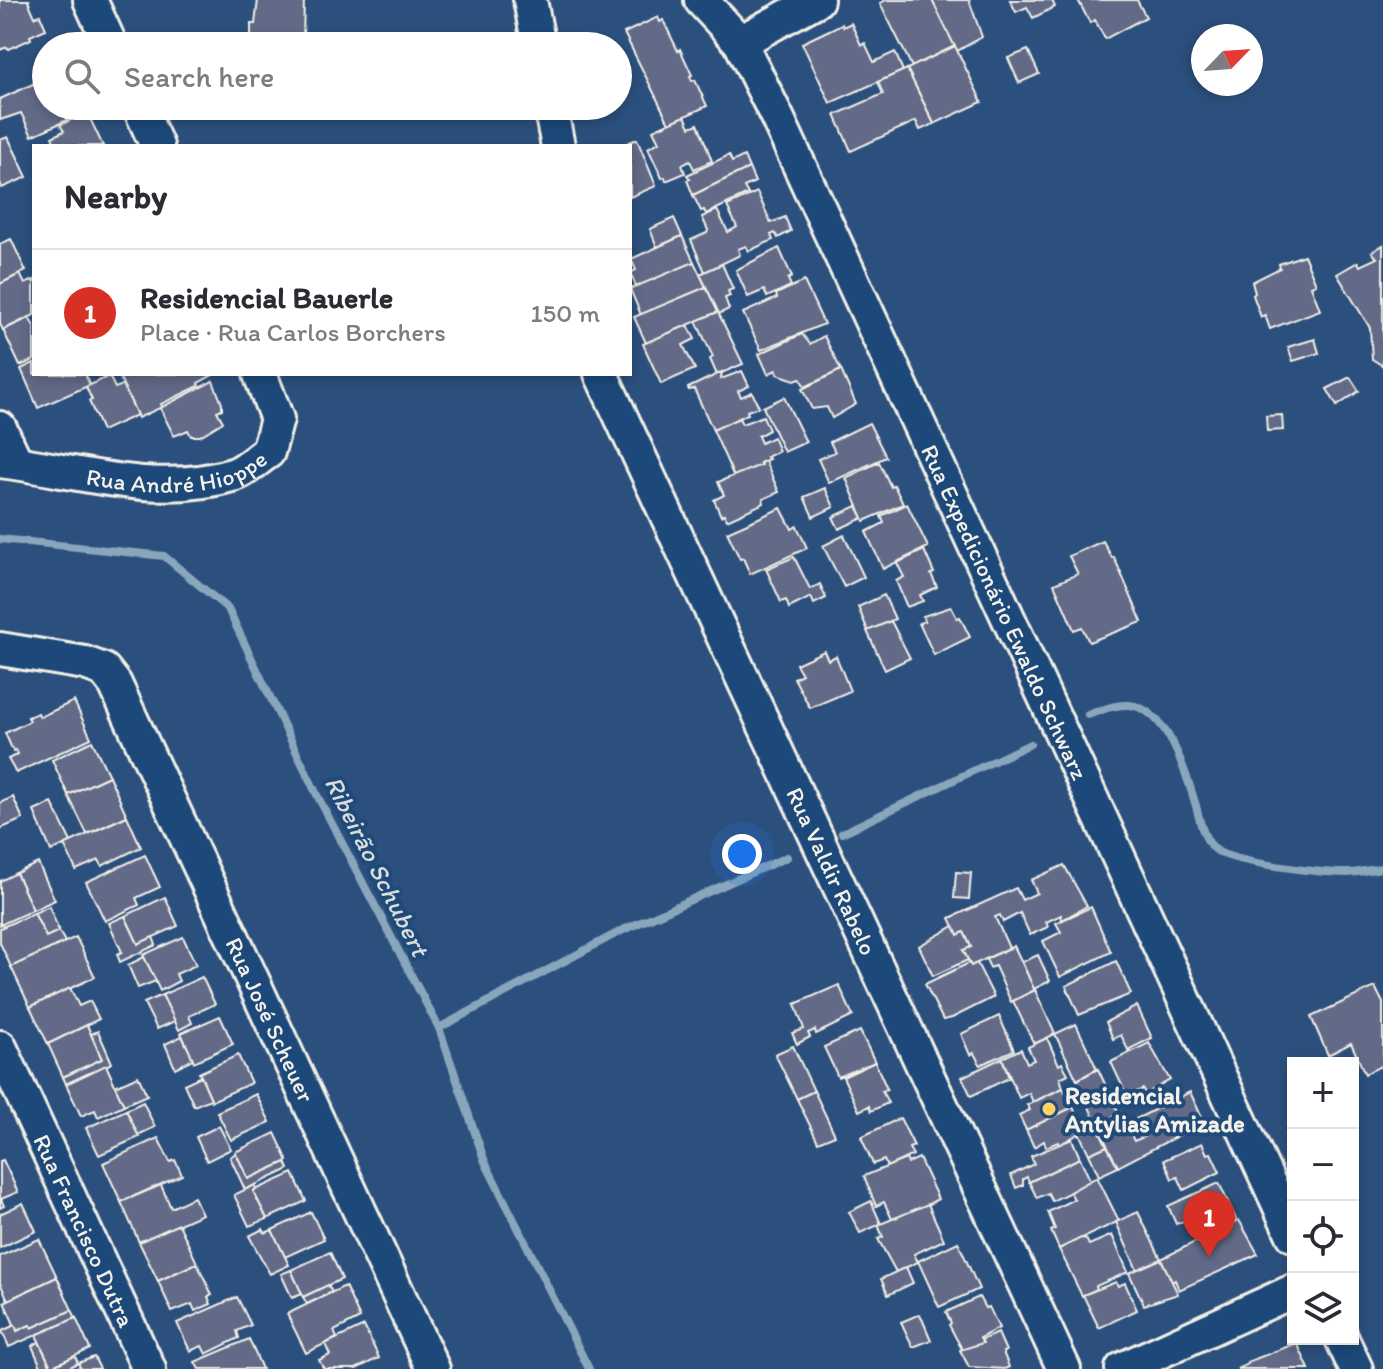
<!DOCTYPE html>
<html lang="en">
<head>
<meta charset="utf-8">
<style>
	body { margin:0; font-family:Itim,sans-serif; background:#f7f7f7; color:#2b2b33 }
	.controls { position:absolute; right:24px; bottom:24px; display:grid; overflow:hidden; border-radius:0px; box-shadow:0 4px 12px #0003 }
	.controls button { width:72px; height:72px; display:grid; place-items:center; padding:0; border:0; border-bottom:2px solid #e1e1e2; background:#fff; color:#2b2b33; font:40px sans-serif }
	.compass { position:absolute; left:1191px; top:24px; width:72px; height:72px; border-radius:50%; background:#fff; box-shadow:0 4px 12px #0003; rotate:65deg }
	.you { position:absolute; left:742px; top:854px; width:28px; height:28px; margin:-20px; border:6px solid #fff; border-radius:50%; background:#1a73e8; box-shadow:0 0 0 12px #1a73e833 }
	.badge { display:grid; place-items:center; width:52px; height:52px; border-radius:50%; background:#d93025; color:#fff; font-size:26px; font-weight:700 }
	.pin { position:absolute; translate:-50% -66px; filter:drop-shadow(0 2px 4px #0008) }
	.pin::after { content:''; position:absolute; top:42px; width:28px; height:24px; background:inherit; clip-path:polygon(0 0,100% 0,50% 100%) }
	.list { margin:0; padding:0; list-style:none }
	h2 { display:flex; justify-content:space-between; align-items:center; height:104px; margin:0; padding:0 32px; font-size:34px }
	h2 small { font-size:26px; font-weight:400; color:#7c7c81 }
	.list li { display:grid; grid-template-columns:52px 1fr auto; gap:24px; align-items:center; box-sizing:border-box; height:128px; padding:0 32px; border-top:2px solid #e1e1e2 }
	.list b { display:block; font-size:30px; white-space:nowrap }
	.list p { margin:0; font-size:26px; white-space:nowrap; color:#7c7c81 }
	.list em { font-size:26px; font-style:normal; color:#7c7c81 }
	.icon { flex:none; width:44px; height:44px; fill:none; stroke:currentColor; stroke-width:2; stroke-linecap:round; stroke-linejoin:round }
	.map { position:relative; flex:none; width:1383px; height:1369px; overflow:hidden }
	.search { position:absolute; background:#fff; box-shadow:0 4px 12px #0003; left:32px; top:32px; width:600px; height:88px; display:flex; align-items:center; gap:20px; box-sizing:border-box; padding:0 28px; border-radius:44px; color:#7c7c81; font-size:30px }
	.panel { position:absolute; background:#fff; box-shadow:0 4px 12px #0003; left:32px; top:144px; width:600px; height:232px; border-radius:0px }
	.map>svg:first-child { display:block }
</style>
</head>
<body>
<div class="map">
<svg width="1383" height="1369" viewBox="0 0 1383 1369">
	<rect width="100%" height="100%" fill="#2c507d"/>
	<filter id="ink" filterUnits="userSpaceOnUse"><feTurbulence type="fractalNoise" baseFrequency=".0125" numOctaves="2"/><feDisplacementMap in="SourceGraphic" scale="16" xChannelSelector="R" yChannelSelector="G"/><feConvolveMatrix kernelMatrix="1 2 1 2 8 2 1 2 1" color-interpolation-filters="sRGB"/></filter>
	<g filter="url(#ink)">
		<g fill="none" stroke-linecap="round" stroke-linejoin="round">
			<g stroke="#89a7bc" stroke-width="8">
				<path d="M0,539L164,556L228,609L318,797L439,1028L485,1162L589,1369"/>
				<path d="M1088,715C1102,710 1114,704 1129,705C1168,708 1187,776 1196,806C1200,821 1203,840 1216,850C1231,863 1324,873 1347,873C1359,873 1371,869 1383,868"/>
				<path d="M842,833L1030,744"/>
				<path d="M439,1028L621,931L787,857"/>
			</g>
		</g>
		<g fill="#626a88" stroke="#f4f1e8" stroke-width="2">
			<path d="M0,0H30L28,1L35,17L40,15L46,29L30,36L31,39L9,49L7,47L0,50Z"/>
			<path d="M258,0H304L303,40L251,41V24H255Z"/>
			<path d="M886,0H932L955,46L912,67L880,3Z"/>
			<path d="M932,0H969L982,37L957,51Z"/>
			<path d="M1010,0H1052L1055,7L1033,18L1027,7L1016,12Z"/>
			<path d="M1078,0H1137L1146,17L1105,39L1095,20L1090,23Z"/>
			<path d="M658,17L660,22L663,20L678,51L680,49L692,75L690,76L692,81L695,80L707,106L659,128L669,123L624,33Z"/>
			<path d="M851,23L861,45L865,43L874,62L895,52L903,71L830,103L802,43L842,24L843,27Z"/>
			<path d="M955,46L982,102L934,124L907,69Z"/>
			<path d="M1028,50L1039,74L1019,83L1008,58Z"/>
			<path d="M907,69L934,124L920,130L916,121L851,151L835,115L883,94L878,82Z"/>
			<path d="M46,78V106L85,107L65,117L67,120L32,136L21,113L0,120V99Z"/>
			<path d="M87,112L103,146H56L52,137L64,131L60,125Z"/>
			<path d="M685,116L690,127L698,124L712,161L694,169L690,161L682,165L685,173L666,181L665,177L662,178L648,148L659,142L653,130Z"/>
			<path d="M8,137L27,177L2,188L0,182V140Z"/>
			<path d="M637,139L656,186L630,197V146H620Z"/>
			<path d="M729,155L732,162L744,156L749,168L693,195L687,180L690,179L687,175Z"/>
			<path d="M749,168L755,182L744,187L748,194L706,214L704,210L701,211L693,195Z"/>
			<path d="M757,192L771,223L785,217L791,231L778,238L775,233L771,235L773,240L749,251L746,246L738,249L740,255L705,272L691,240L707,233L708,230L702,217L717,210L728,232L737,227L727,206Z"/>
			<path d="M674,218L682,236L657,247L650,229Z"/>
			<path d="M682,236L694,262L637,288L630,273L636,270L631,259Z"/>
			<path d="M11,239L26,271L0,284V244Z"/>
			<path d="M1383,245V366L1372,359L1370,328L1337,274L1358,262L1360,266L1377,258L1372,252Z"/>
			<path d="M779,248L792,277L788,279L791,286L767,297L764,290L748,297L736,270Z"/>
			<path d="M1304,255L1316,284L1311,286L1320,310L1270,329L1265,315L1261,317L1253,295L1255,293L1252,282L1280,268L1279,264Z"/>
			<path d="M694,262L706,287L641,315L630,289Z"/>
			<path d="M722,264L733,289L728,291L730,296L725,298L729,309L719,314L700,274Z"/>
			<path d="M20,274L25,284L34,280V315L3,330L0,324V284Z"/>
			<path d="M804,281L824,324L761,350L743,313L777,298L776,294Z"/>
			<path d="M706,287L718,312L646,343L634,317Z"/>
			<path d="M718,312L743,364L717,375L710,359L713,357L696,321Z"/>
			<path d="M29,318L34,326V360L20,366L3,330Z"/>
			<path d="M688,325L695,339L683,345L695,369L661,384L643,344Z"/>
			<path d="M802,334L810,344L824,336L841,370L805,387L800,378L795,380L777,374L776,370L768,374L759,354Z"/>
			<path d="M1315,339L1319,353L1293,361L1288,347Z"/>
			<path d="M34,363V374H85L90,385L38,408L21,369Z"/>
			<path d="M841,370L856,404L832,418L827,407L812,409L802,389Z"/>
			<path d="M742,371L749,386L738,391L741,397L752,392L759,407L747,411L748,414L713,430L694,389L689,390L688,388L722,372L721,379Z"/>
			<path d="M118,374H213V375L198,383L199,386L161,404L162,407L138,418Z"/>
			<path d="M109,376L115,388L123,385L137,415L102,431L89,401L92,400L86,387Z"/>
			<path d="M1350,377L1359,391L1337,406L1327,389Z"/>
			<path d="M213,381L222,404V409L217,411L223,422L200,436H191L188,430L174,436L160,408Z"/>
			<path d="M784,397L806,442L784,452L763,407Z"/>
			<path d="M1282,415L1283,430L1267,431L1266,416Z"/>
			<path d="M763,416L769,430L758,436L761,443L773,437L779,451L767,457L769,459L760,463L761,465L734,477L713,430L739,418L742,424Z"/>
			<path d="M869,423L886,457L829,483L818,459L835,452L830,442Z"/>
			<path d="M765,461L779,492L763,499L764,503L727,520L724,514L721,516L714,500L724,495L718,482L761,465L760,463Z"/>
			<path d="M879,462L891,487L894,485L903,504L864,521L846,478Z"/>
			<path d="M825,488L834,507L813,517L804,497Z"/>
			<path d="M907,504L928,547L883,569L866,532L884,523L881,516Z"/>
			<path d="M857,506L863,518L839,529L833,517Z"/>
			<path d="M781,508L792,529L797,526L807,548L750,574L743,558L740,559L727,532Z"/>
			<path d="M844,535L864,577L844,587L823,546Z"/>
			<path d="M1103,541L1112,558L1114,557L1142,622L1089,642L1082,627L1074,630L1054,584L1078,574L1069,556Z"/>
			<path d="M924,550L934,573L931,574L937,587L920,595L923,601L907,607L896,581L904,577L897,563Z"/>
			<path d="M794,557L810,589L820,584L826,598L814,604L811,597L789,608L786,600L781,602L766,569Z"/>
			<path d="M884,595L895,619L868,631L858,607Z"/>
			<path d="M951,607L957,618L960,617L970,637L934,655L919,623L925,621L923,616Z"/>
			<path d="M891,621L910,658L885,670L867,631Z"/>
			<path d="M824,651L828,660L836,656L850,691L810,708L794,678L802,674L796,664Z"/>
			<path d="M74,701L91,738L16,773L8,759L18,754L16,750L13,751L5,733L30,721L28,717L38,713L40,717Z"/>
			<path d="M92,741L109,776L68,795L52,760Z"/>
			<path d="M109,776L127,816L87,834L68,795Z"/>
			<path d="M13,797L23,819L0,829V803Z"/>
			<path d="M52,803L71,842L51,851L34,811Z"/>
			<path d="M127,816L141,847L102,866L99,860L76,870L64,845Z"/>
			<path d="M145,855L160,887L136,898L139,905L105,921L86,882Z"/>
			<path d="M38,863L55,900L33,910L16,873Z"/>
			<path d="M1064,865L1087,906L1062,920L1061,915L1046,922L1048,927L1030,935L1020,913L1003,922L1000,915L995,917L1009,948L971,966L963,950L971,947L964,932L958,935L950,918L1016,888L1022,900L1037,893L1031,880Z"/>
			<path d="M956,872L971,873L969,899L954,898Z"/>
			<path d="M16,873L33,910L0,925V881Z"/>
			<path d="M165,897L178,926L138,944L125,916Z"/>
			<path d="M49,906L59,931L46,937L34,913Z"/>
			<path d="M1091,907L1111,952L1060,977L1043,941L1061,932L1056,923Z"/>
			<path d="M34,913L46,937L59,931L65,942L11,967L0,943V928Z"/>
			<path d="M125,916L138,944L153,937L156,945L120,962L117,954L122,952L109,923Z"/>
			<path d="M954,926L958,935L964,932L971,947L963,950L968,960L933,976L919,946Z"/>
			<path d="M76,937L95,977L30,1007L11,967Z"/>
			<path d="M183,937L196,965L176,974L179,981L160,991L143,955Z"/>
			<path d="M1014,946L1035,990L1011,1002L995,966L990,968L986,959Z"/>
			<path d="M1038,955L1050,981L1034,989L1022,962Z"/>
			<path d="M144,957L156,981L138,988L128,965Z"/>
			<path d="M1116,961L1131,994L1079,1015L1066,986Z"/>
			<path d="M969,963L971,966L977,963L994,997L952,1018L943,1020L925,984Z"/>
			<path d="M202,977L215,1004L189,1016L192,1023L179,1030L162,995Z"/>
			<path d="M839,985L853,1016L816,1034L815,1030L808,1033L810,1037L797,1044L792,1033L804,1029L795,1004Z"/>
			<path d="M1375,987L1383,1003V1065L1365,1074L1351,1043L1328,1055L1311,1017Z"/>
			<path d="M70,988L79,1006L90,1001L99,1019L48,1044L30,1007Z"/>
			<path d="M1035,990L1055,1034L1034,1044L1013,1001Z"/>
			<path d="M162,995L175,1021L157,1029L144,1003Z"/>
			<path d="M1137,1006L1152,1038L1128,1050L1121,1035L1113,1039L1106,1022Z"/>
			<path d="M220,1016L233,1044L194,1062L181,1033Z"/>
			<path d="M999,1016L1014,1050L980,1065L974,1053L970,1055L961,1034Z"/>
			<path d="M1076,1024L1097,1069L1077,1080L1055,1034Z"/>
			<path d="M87,1025L102,1059L63,1077L48,1044Z"/>
			<path d="M98,1031L112,1063L66,1084L63,1077L102,1059L91,1034Z"/>
			<path d="M860,1031L875,1062L838,1077L824,1047Z"/>
			<path d="M182,1036L193,1059L175,1068L165,1044Z"/>
			<path d="M1047,1038L1059,1065L1062,1063L1068,1074L1060,1078L1063,1088L1033,1102L1029,1093L1019,1098L1002,1058L1021,1049L1027,1063L1034,1060L1028,1047Z"/>
			<path d="M1149,1043L1170,1080L1145,1094L1143,1089L1127,1096L1111,1062Z"/>
			<path d="M793,1046L814,1091L797,1099L775,1054Z"/>
			<path d="M238,1055L251,1083L212,1101L199,1073Z"/>
			<path d="M1002,1058L1009,1078L971,1096L962,1077Z"/>
			<path d="M875,1062L887,1089L882,1091L888,1103L871,1111L869,1106L859,1111L843,1077Z"/>
			<path d="M106,1065L124,1105L98,1117L95,1110L81,1116L66,1084Z"/>
			<path d="M1098,1069L1119,1114L1097,1125L1077,1080Z"/>
			<path d="M138,1076L147,1095L124,1105L115,1086Z"/>
			<path d="M201,1076L211,1099L194,1106L184,1084Z"/>
			<path d="M1063,1088L1073,1107L1026,1130L1019,1115L1030,1110L1027,1105Z"/>
			<path d="M814,1091L835,1135L818,1142L797,1099Z"/>
			<path d="M1190,1092L1204,1122L1118,1167L1097,1125L1121,1113L1134,1141L1144,1137L1136,1119Z"/>
			<path d="M256,1094L270,1122L231,1140L217,1112Z"/>
			<path d="M143,1102L155,1127L138,1135L126,1110Z"/>
			<path d="M1073,1107L1083,1131L1059,1145L1058,1142L1046,1147L1044,1141L1034,1147L1026,1130Z"/>
			<path d="M126,1110L139,1137L99,1155L86,1128Z"/>
			<path d="M900,1118L914,1146L909,1148L913,1155L887,1167L884,1160L873,1164L861,1137Z"/>
			<path d="M1097,1125L1107,1146L1089,1154L1079,1133Z"/>
			<path d="M219,1126L231,1149L207,1161L196,1137Z"/>
			<path d="M275,1133L288,1161L248,1179L235,1152Z"/>
			<path d="M158,1138L170,1162L175,1160L182,1175L121,1202L103,1163Z"/>
			<path d="M1072,1139L1080,1158L1029,1182L1027,1177L1023,1179V1185L1016,1188L1011,1175L1034,1164L1031,1156Z"/>
			<path d="M1202,1143L1207,1154L1211,1153L1220,1172L1184,1190L1178,1177L1172,1179L1164,1160Z"/>
			<path d="M1107,1146L1118,1167L1099,1176L1089,1154Z"/>
			<path d="M236,1153L248,1179L286,1162L289,1169L245,1190L230,1157Z"/>
			<path d="M919,1158L938,1199L916,1211L892,1219L884,1202L876,1206L864,1176L906,1159L908,1163Z"/>
			<path d="M1080,1158L1091,1182L1052,1201L1048,1193L1037,1198L1029,1182Z"/>
			<path d="M3,1160L18,1192L1,1199L4,1206L0,1208V1161Z"/>
			<path d="M293,1173L306,1201L267,1219L253,1191Z"/>
			<path d="M1097,1177L1119,1221L1059,1249L1051,1231L1055,1229L1048,1212L1074,1199L1070,1192Z"/>
			<path d="M1219,1183L1237,1221L1199,1240L1190,1219L1176,1224L1168,1206Z"/>
			<path d="M161,1185L171,1208L194,1197L202,1214L139,1242L121,1202Z"/>
			<path d="M255,1185L256,1189L253,1191L267,1219L249,1226L234,1195Z"/>
			<path d="M871,1201L881,1224L860,1233L849,1212Z"/>
			<path d="M23,1203L36,1231L0,1248V1214Z"/>
			<path d="M928,1204L944,1240L914,1254L918,1262L896,1272L878,1239L883,1237L878,1225Z"/>
			<path d="M311,1212L324,1239L285,1257L272,1230Z"/>
			<path d="M1138,1212L1161,1259L1137,1270L1116,1222Z"/>
			<path d="M1239,1220L1258,1254L1179,1290L1175,1280L1172,1282L1161,1259Z"/>
			<path d="M179,1224L197,1263L158,1281L139,1242Z"/>
			<path d="M263,1229L265,1233L272,1230L289,1265L270,1274L249,1236Z"/>
			<path d="M1112,1235L1128,1272L1096,1286L1097,1289L1082,1296L1059,1249L1081,1238L1086,1239L1089,1245Z"/>
			<path d="M39,1239L57,1277L8,1300L0,1283V1256Z"/>
			<path d="M958,1242L979,1289L939,1307L918,1261Z"/>
			<path d="M330,1252L342,1279L303,1297L291,1270Z"/>
			<path d="M1161,1259L1178,1294L1144,1305L1129,1273Z"/>
			<path d="M197,1263L212,1295L208,1297L211,1304L195,1311L192,1304L172,1312L158,1281Z"/>
			<path d="M906,1267L913,1283L888,1295L881,1279Z"/>
			<path d="M291,1270L302,1294L292,1298L281,1274Z"/>
			<path d="M57,1277L72,1310L32,1328L30,1325L17,1331L4,1302Z"/>
			<path d="M1116,1282L1118,1286L1125,1283L1137,1310L1099,1328L1083,1295Z"/>
			<path d="M328,1285L332,1292L307,1304L303,1297Z"/>
			<path d="M345,1286L360,1318L334,1331L337,1338L306,1353L287,1314Z"/>
			<path d="M237,1297L251,1325L237,1331L239,1338L206,1354L202,1346L190,1351L177,1323Z"/>
			<path d="M979,1297L985,1308L989,1307L999,1328L980,1338L983,1343L963,1351L949,1325L951,1323L946,1312Z"/>
			<path d="M72,1310L76,1318L9,1347L2,1331L15,1325L17,1331L30,1325L32,1328Z"/>
			<path d="M920,1314L931,1340L913,1347L901,1322Z"/>
			<path d="M76,1318L90,1349L51,1367L36,1335Z"/>
			<path d="M364,1326L379,1358L356,1369H324L319,1360L330,1355L325,1344Z"/>
			<path d="M998,1333L1006,1351L1003,1352L1009,1367L1005,1369L969,1367L960,1350L983,1343L981,1340Z"/>
			<path d="M249,1339L262,1369H199L195,1362Z"/>
			<path d="M39,1342L51,1367L75,1356L78,1363L66,1369H42L32,1346Z"/>
			<path d="M1297,1343L1309,1369H1237L1248,1364L1247,1362Z"/>
			<path d="M94,1357L100,1369H75L80,1367L78,1363Z"/>
		</g>
		<g fill="none" stroke-linecap="round" stroke-linejoin="round">
			<defs>
				<g id="street">
					<path d="M90,0L111,46"/>
					<path d="M530,0L539,46"/>
					<path id="s1" d="M701,0L740,42L777,117L1293,1235"/>
					<path d="M740,42L817,0"/>
					<path d="M139,106L157,146"/>
					<path d="M550,106L558,146"/>
					<path id="s2" d="M601,374L1064,1369"/>
					<path d="M0,428L16,462"/>
					<path id="s3" d="M0,461C76,470 155,498 232,475C244,472 257,459 268,452L277,419L260,374"/>
					<path id="s4" d="M0,649L85,663L104,670L115,684L433,1369"/>
					<path id="s5" d="M0,1047L149,1369"/>
					<path d="M1342,1339L1356,1369"/>
					<path d="M1122,1369L1293,1291"/>
				</g>
			</defs>
			<use href="#street" stroke="#f4f1e8" stroke-width="38"/>
			<use href="#street" stroke="#1f4a7a" stroke-width="32"/>
		</g>
	</g>
	<circle fill="#ffd166" stroke="#1f4a7a" stroke-width="3" cx="1049" cy="1109" r="8"/>
	<g text-anchor="middle" dominant-baseline="central" stroke-width="8" stroke-linejoin="round" paint-order="stroke">
		<g font-size="24" fill="#f4f1e8" stroke="#1f4a7a">
			<text stroke="none"><textPath href="#s3" startOffset="180">Rua André Hioppe</textPath></text>
			<text stroke="none"><textPath href="#s1" startOffset="686">Rua Expedicionário Ewaldo Schwarz</textPath></text>
			<text stroke="none"><textPath href="#s2" startOffset="548">Rua Valdir Rabelo</textPath></text>
			<text stroke="none"><textPath href="#s4" startOffset="494">Rua José Scheuer</textPath></text>
			<text stroke="none"><textPath href="#s5" startOffset="202">Rua Francisco Dutra</textPath></text>
		</g>
		<g font-size="24" font-weight="bold" fill="#f4f1e8" stroke="#1f4a7a" text-anchor="start">
			<text x="1065" y="1095">Residencial<tspan x="1065" dy="28">Antylias Amizade</tspan></text>
		</g>
		<g font-size="26" font-style="italic" fill="#d9dedd" stroke="#1f4a7a">
			<text transform="translate(377 866) rotate(63)">Ribeirão Schubert</text>
		</g>
	</g>
</svg>
<div class="controls">
<button>+</button>
<button>−</button>
<button><svg class="icon" aria-label="locate" viewBox="0 0 24 24"><circle cx="12" cy="12" r="6"/><path d="M12 2v4M12 18v4M2 12h4M18 12h4"/></svg></button>
<button><svg class="icon" aria-label="layers" viewBox="0 0 24 24"><path d="M12 4l9 5-9 5-9-5zM3 14l9 5 9-5"/></svg></button>
</div>
<svg class="compass" viewBox="-18 -18 36 36"><path d="M0-13l5 13h-10z" fill="#e53935"/><path d="M0 13l5-13h-10z" fill="#7c7c81"/></svg>
<div class="you"></div>
<div class="pin badge" style="left:1209px;top:1257px">1</div>
<div class="search"><svg class="icon" aria-label="search" viewBox="0 0 24 24"><circle cx="10" cy="10" r="6"/><path d="M15 15l6 6"/></svg>Search here</div>
<section class="panel">
<h2>Nearby<small></small></h2>
<ul class="list">
<li><span class="badge">1</span><div><b>Residencial Bauerle</b><p>Place · Rua Carlos Borchers</p></div><em>150 m</em></li>
</ul>
</section>
</div>
</body>
</html>
